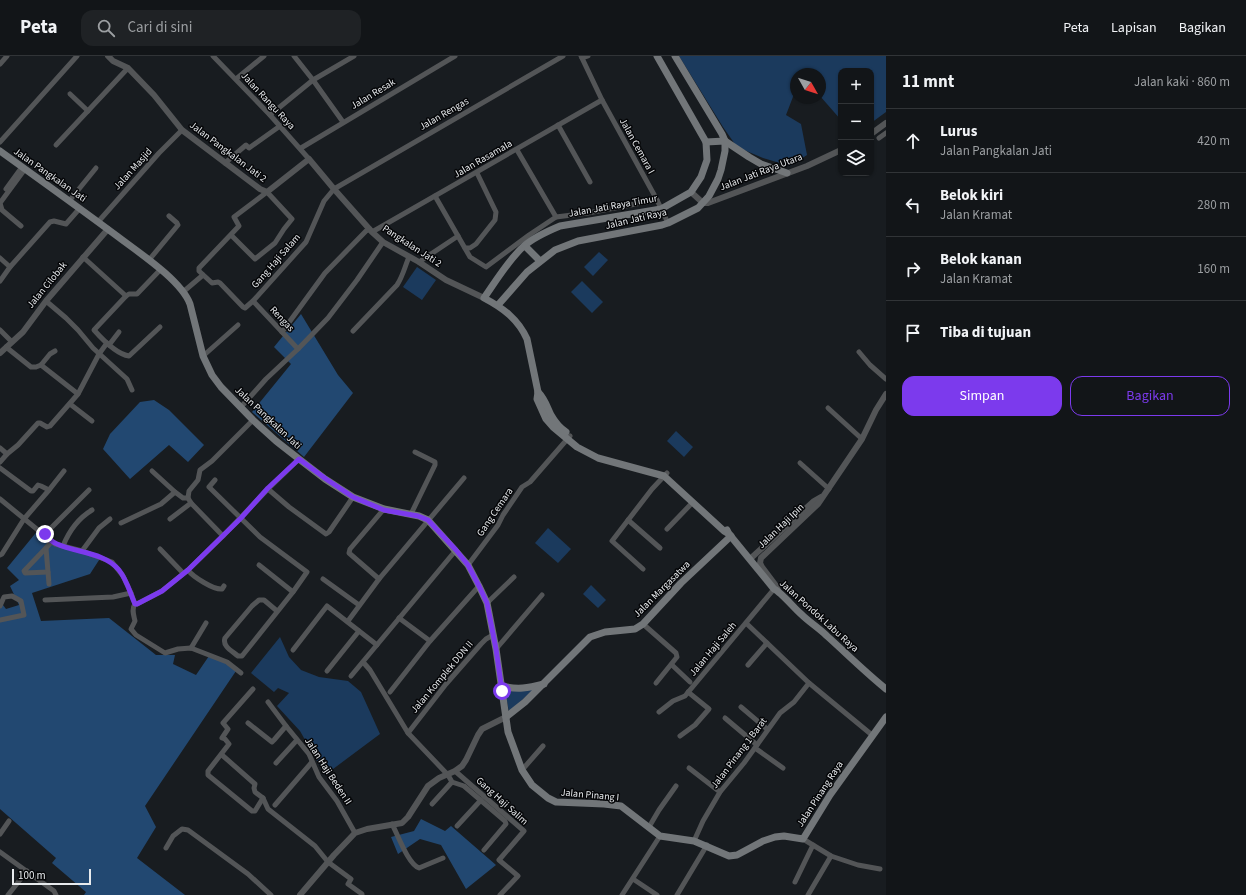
<!DOCTYPE html>
<html lang="id">
<head>
<meta charset="utf-8">
<style>
	body { margin:0; font-family:"Source Sans 3",sans-serif; background:#1f2225; color:#f1f3f6 }
	.controls { position:absolute; right:12px; top:12px; display:grid; overflow:hidden; border-radius:8px; box-shadow:0 1px 3px #0004 }
	.controls button { width:36px; height:36px; display:grid; place-items:center; padding:0; border:0; border-bottom:1px solid #313437; background:#121518; color:#f1f3f6; font:20px sans-serif }
	.compass { position:absolute; left:790px; top:12px; width:36px; height:36px; border-radius:50%; background:#121518; box-shadow:0 1px 3px #0004; rotate:129deg }
	.scale { position:absolute; left:12px; bottom:10px; width:79px; box-sizing:border-box; padding-left:4px; border:2px solid #e7eaed; border-top:0; font-size:11px; line-height:14px; white-space:nowrap; color:#e7eaed; -webkit-text-stroke:3px #050608; paint-order:stroke }
	.stop { position:absolute; width:12px; height:12px; margin:-9px; border:3px solid #7c3aed; border-radius:50%; background:#fff }
	.stop.end { background:#7c3aed; border-color:#fff; box-shadow:0 1px 4px #0008 }
	.list { margin:0; padding:0; list-style:none }
	h2 { display:flex; justify-content:space-between; align-items:center; height:52px; margin:0; padding:0 16px; font-size:17px }
	h2 small { font-size:13px; font-weight:400; color:#9c9fa2 }
	.list li { display:grid; grid-template-columns:26px 1fr auto; gap:12px; align-items:center; box-sizing:border-box; height:64px; padding:0 16px; border-top:1px solid #313437 }
	.list b { display:block; font-size:15px; white-space:nowrap }
	.list p { margin:0; font-size:13px; white-space:nowrap; color:#9c9fa2 }
	.list em { font-size:13px; font-style:normal; color:#9c9fa2 }
	.actions { display:flex; gap:8px; padding:12px 16px }
	.actions a { flex:1; padding:9px 0; border:1px solid #7c3aed; border-radius:12px; text-align:center; font-size:14px; color:#7c3aed }
	.actions .main { background:#7c3aed; color:#fff }
	.icon { flex:none; width:22px; height:22px; fill:none; stroke:currentColor; stroke-width:2; stroke-linecap:round; stroke-linejoin:round }
	.map { position:relative; flex:none; width:886px; height:839px; overflow:hidden }
	header { display:flex; align-items:center; gap:24px; box-sizing:border-box; height:56px; padding:0 20px; background:#121518; border-bottom:1px solid #313437 }
	header strong { font-size:19px }
	nav { display:flex; gap:22px; margin-inline-start:auto; font-size:14px }
	.search { width:280px; height:36px; background:#1f2225; display:flex; align-items:center; gap:10px; box-sizing:border-box; padding:0 14px; border-radius:12px; color:#9c9fa2; font-size:15px }
	main { display:flex }
	aside { flex:1; background:#121518 }
	.map>svg:first-child { display:block }
</style>
</head>
<body>
<header>
<strong>Peta</strong>
<div class="search"><svg class="icon" aria-label="search" viewBox="0 0 24 24"><circle cx="10" cy="10" r="6"/><path d="M15 15l6 6"/></svg>Cari di sini</div>
<nav><a>Peta</a><a>Lapisan</a><a>Bagikan</a></nav>
</header>
<main>
<div class="map">
<svg width="886" height="839" viewBox="0 0 886 839">
	<rect width="100%" height="100%" fill="#181c20"/>
	<g fill="#1b3a5d">
		<path d="M679,0H886V56L871,67V15H841V64L820,40V18H796V33L786,59L801,68L807,99L790,110L763,102L737,91L723,71Z"/>
		<path d="M599,196L608,204L593,220L584,211Z"/>
		<path d="M417,211L436,224L422,244L403,231Z"/>
		<path d="M582,225L603,246L592,257L571,236Z"/>
		<path d="M676,375L693,391L684,401L667,385Z"/>
		<path d="M548,472L571,493L558,507L535,487Z"/>
		<path d="M591,529L606,544L598,552L583,538Z"/>
		<path d="M280,581L289,601L301,614L319,621L348,625L361,636L380,678L325,719L300,675L277,650L289,637L278,632L274,636L251,617Z"/>
		<path d="M534,633L509,656L505,634L521,635Z"/>
	</g>
	<g fill="#224871">
		<path d="M301,258L338,319L353,337L304,401L252,356L291,308L274,291Z"/>
		<path d="M154,344L169,354L204,389L188,406L169,389L130,423L103,393L110,378L140,346Z"/>
		<path d="M39,473L58,488L101,501L90,518L32,537L41,565L109,562L156,599H175L173,608L196,619L209,600L238,612L145,750L156,771L137,802L185,839H84L86,836L52,807L56,802L0,753V545L6,553L19,549L10,530L19,524L7,512Z"/>
		<path d="M421,763L445,775L451,770L496,809L466,833L441,789L420,783L398,798L391,781L414,775Z"/>
	</g>
	<g fill="none" stroke-linecap="round" stroke-linejoin="round">
		<g stroke="#535557" stroke-width="5">
			<path d="M213,0L270,59L309,103"/>
			<path d="M294,0L313,24L343,66"/>
			<path d="M581,0L602,44L657,144L668,167"/>
			<path d="M582,2L588,0"/>
			<path d="M0,8L7,0"/>
			<path d="M236,23L264,0"/>
			<path d="M70,38L88,55"/>
			<path d="M270,59L313,24L354,0"/>
			<path d="M558,69L590,126"/>
			<path d="M879,82L886,77"/>
			<path d="M0,86L77,0"/>
			<path d="M56,89L128,12"/>
			<path d="M301,92L455,0"/>
			<path d="M517,94L556,161"/>
			<path d="M225,107L246,89L249,92L280,70"/>
			<path d="M6,133L22,111"/>
			<path d="M435,140L470,201L486,211L529,179L556,161L588,157L657,144"/>
			<path d="M70,144L96,112"/>
			<path d="M98,166L159,97L182,74"/>
			<path d="M21,170L2,154L0,147L25,113"/>
			<path d="M372,176L602,44"/>
			<path d="M231,179L255,203L275,187L284,173L292,163L267,136L234,161L239,170L199,212V215L212,227L218,226L220,227L243,251L245,252L253,245L306,186L324,145L334,133L563,0"/>
			<path d="M465,192H470L476,188L495,164L496,156L477,117"/>
			<path d="M83,201L126,240"/>
			<path d="M0,202L10,211"/>
			<path d="M149,204L178,169L177,167L169,160"/>
			<path d="M419,206L458,180"/>
			<path d="M0,225L10,211L50,166L54,165L66,168L80,152"/>
			<path d="M183,236L203,219"/>
			<path d="M46,245L66,262L78,274L93,292L127,323L132,334"/>
			<path d="M253,245L298,293"/>
			<path d="M160,271L129,300C116,298 102,283 94,274L126,240L129,238H137L161,213"/>
			<path d="M0,274L12,286"/>
			<path d="M353,275L397,229C403,220 405,210 409,201"/>
			<path d="M282,276L325,217L366,175L370,173"/>
			<path d="M109,289L119,276"/>
			<path d="M6,291L31,311H36L41,309"/>
			<path d="M859,296L870,309L886,323"/>
			<path d="M203,300L238,269"/>
			<path d="M41,309L78,338"/>
			<path d="M41,309L50,298L55,295"/>
			<path d="M70,348L92,365"/>
			<path d="M241,351L266,323L298,293L328,262L357,224L383,186"/>
			<path d="M828,352L862,383"/>
			<path d="M0,392L7,398"/>
			<path d="M0,406L7,398L18,389L38,367H40L47,371L50,370L78,338L99,298L107,287"/>
			<path d="M800,407L829,433"/>
			<path d="M0,412L31,435H33L38,429L41,430L49,434"/>
			<path d="M152,415L175,436"/>
			<path d="M215,424L209,431L260,481L307,516L293,536L242,600H238C232,595 222,590 225,582L252,550L259,544H264L277,555"/>
			<path d="M268,433L289,451L326,478L329,476L353,441"/>
			<path d="M0,443L55,488L82,495L112,506L123,520L131,537L135,548H137L162,535L188,514L223,480L268,433L299,403"/>
			<path d="M411,458L435,409V406L415,396"/>
			<path d="M170,463L191,447"/>
			<path d="M628,464L660,492"/>
			<path d="M121,467L161,448L175,436L183,442H188"/>
			<path d="M667,473L693,446"/>
			<path d="M45,478L89,434"/>
			<path d="M223,480L191,447L188,442L189,435L198,424L200,414L212,405L253,364"/>
			<path d="M63,490C69,475 77,463 92,454"/>
			<path d="M46,492L24,515L25,517L48,516"/>
			<path d="M160,493L183,517"/>
			<path d="M82,495L99,472L110,463"/>
			<path d="M0,499L2,498L24,463L49,434L64,415"/>
			<path d="M259,509L293,536"/>
			<path d="M468,509L498,469L503,459L522,431L530,426L570,380"/>
			<path d="M643,513L612,485L652,433L667,417"/>
			<path d="M188,514C193,521 214,534 222,533L224,530"/>
			<path d="M323,523L359,549"/>
			<path d="M379,523L349,497L350,493L384,453"/>
			<path d="M49,528L46,492L52,485"/>
			<path d="M45,544L113,541L131,537"/>
			<path d="M487,547L514,521"/>
			<path d="M135,548C131,553 134,560 135,565L131,573L136,579L165,597L178,593L191,592L227,606L241,617"/>
			<path d="M0,550L4,541L12,540L21,545L24,559L0,564"/>
			<path d="M399,562L430,585"/>
			<path d="M348,565L379,523L464,422"/>
			<path d="M746,567L809,627L872,679"/>
			<path d="M643,568L676,597L677,601L656,627"/>
			<path d="M191,592L206,567"/>
			<path d="M496,593L542,539"/>
			<path d="M293,594L327,550L377,589"/>
			<path d="M363,606L370,614L408,677L448,719L452,726L464,730L505,765L506,768L484,794"/>
			<path d="M672,609L690,626"/>
			<path d="M748,609L767,587"/>
			<path d="M327,615L359,575"/>
			<path d="M351,620L456,494"/>
			<path d="M253,633L223,667L228,673L222,682L225,683L229,688L208,715V719L252,755H255L263,742"/>
			<path d="M390,636L430,585L479,530"/>
			<path d="M268,646L286,670L309,698L319,721L337,745L355,777"/>
			<path d="M741,651L767,673"/>
			<path d="M659,656L673,645L685,640L774,533"/>
			<path d="M725,662L757,689"/>
			<path d="M248,667L272,686L274,684L286,670"/>
			<path d="M408,677L446,628L481,588L486,583L493,579"/>
			<path d="M680,680L695,669L709,653L688,636"/>
			<path d="M755,692L783,712"/>
			<path d="M222,699L255,728L254,732L255,736L263,742L268,753L315,790L328,806L351,823L348,828L362,838V839"/>
			<path d="M276,707L297,684"/>
			<path d="M689,712L720,736"/>
			<path d="M522,714L543,690"/>
			<path d="M455,715L524,775L499,804L518,820L500,839"/>
			<path d="M432,748L452,726"/>
			<path d="M275,749L312,706"/>
			<path d="M392,768C398,779 408,808 419,812L443,802"/>
			<path d="M457,770L481,744"/>
			<path d="M649,771L659,754L676,730"/>
			<path d="M0,778L9,765"/>
			<path d="M803,783L831,800L858,809L880,813"/>
			<path d="M694,785L703,765L720,736L744,707L780,657L794,646L809,627"/>
			<path d="M166,792L173,780L182,773L188,774L248,818L271,839"/>
			<path d="M0,796L54,835L56,839"/>
			<path d="M633,823L657,839"/>
			<path d="M795,826L813,789"/>
			<path d="M8,839L27,815"/>
			<path d="M622,839L660,780"/>
			<path d="M677,839L707,789"/>
			<path d="M808,839L831,800"/>
		</g>
		<g stroke="#535557" stroke-width="6">
			<path d="M108,0L113,5L128,12L154,39L182,74L260,133L267,136L309,103L334,133L372,176L383,186L419,206L446,224L484,242"/>
			<path d="M871,78L886,67"/>
			<path d="M691,136L703,147H708L807,110L841,94"/>
			<path d="M0,297L23,276L46,245L108,173"/>
			<path d="M750,503L814,445L821,441"/>
			<path d="M778,535L777,531L762,511L760,507L761,502L818,448L862,383L876,354L886,338"/>
			<path d="M300,839L334,799L355,777L367,773L402,767L408,761L428,730L439,722L455,715L462,710L466,704L478,679L482,673L506,661"/>
		</g>
		<g stroke="#727679" stroke-width="7">
			<path d="M657,0L706,86L707,104L701,121L691,136L661,153L560,170C548,175 534,181 524,190C509,203 496,225 484,242C503,252 518,263 527,283L538,336L537,343L546,363L553,371L577,391L598,402L664,420L724,475L729,478"/>
			<path d="M706,86L725,85L749,101L761,108L787,117"/>
			<path d="M0,95C39,123 78,151 117,180C138,196 181,224 190,248L203,300L212,319L221,331L253,364L276,385L299,403L325,423L353,441L384,453L419,460L428,464L468,509L479,530L487,547L496,593L508,676L522,714L532,729L548,742L556,746L604,748L621,750L660,780L694,785L729,800L737,799L763,785L775,781L784,780L803,783L830,739L886,661"/>
			<path d="M525,190L540,205"/>
			<path d="M498,249L527,216L555,194L578,185L662,169L668,167L698,152L709,140L718,123L721,114L725,95V85L722,78L675,0"/>
			<path d="M538,336C545,343 547,351 551,359C555,366 560,372 566,376"/>
			<path d="M727,474L729,478L774,533C781,536 794,552 801,558C809,566 819,572 827,580C847,598 865,616 886,633"/>
			<path d="M501,630C518,634 528,632 544,628"/>
			<path d="M506,661L525,646L590,581L605,576L635,573L643,568L681,527L731,480"/>
		</g>
	</g>
	<g fill="none" stroke-linecap="round" stroke-linejoin="round">
		<path stroke="#7c3aed" stroke-width="5" d="M45,478C48,482 52,486 57,488C77,497 104,496 119,514C127,524 130,537 135,548H137L162,535L188,514L241,462L268,432L299,403L326,423L353,441L384,454L418,460L428,464L456,494L468,509L479,530L487,547L496,593L502,635"/>
	</g>
	<g text-anchor="middle" dominant-baseline="central" stroke-width="3" stroke-linejoin="round" paint-order="stroke">
		<g font-size="10" fill="#e7eaed" stroke="#050608">
			<text transform="translate(373 38) rotate(-31)">Jalan Resak</text>
			<text transform="translate(268 45) rotate(47)">Jalan Rangu Raya</text>
			<text transform="translate(444 58) rotate(-30)">Jalan Rengas</text>
			<text transform="translate(637 90) rotate(61)">Jalan Cemara I</text>
			<text transform="translate(228 96) rotate(37)">Jalan Pangkalan Jati 2</text>
			<text transform="translate(483 103) rotate(-30)">Jalan Rasamala</text>
			<text transform="translate(133 113) rotate(-48)">Jalan Masjid</text>
			<text transform="translate(761 116) rotate(-21)">Jalan Jati Raya Utara</text>
			<text transform="translate(50 119) rotate(35)">Jalan Pangkalan Jati</text>
			<text transform="translate(613 150) rotate(-10)">Jalan Jati Raya Timur</text>
			<text transform="translate(636 163) rotate(-13)">Jalan Jati Raya</text>
			<text transform="translate(412 190) rotate(33)">Pangkalan Jati 2</text>
			<text transform="translate(276 205) rotate(-49)">Gang Haji Salam</text>
			<text transform="translate(47 229) rotate(-51)">Jalan Cilobak</text>
			<text transform="translate(282 263) rotate(47)">Rengas</text>
			<text transform="translate(268 362) rotate(43)">Jalan Pangkalan Jati</text>
			<text transform="translate(495 456) rotate(-56)">Gang Cemara</text>
			<text transform="translate(781 470) rotate(-44)">Jalan Haji Ipin</text>
			<text transform="translate(662 533) rotate(-45)">Jalan Margasatwa</text>
			<text transform="translate(819 560) rotate(42)">Jalan Pondok Labu Raya</text>
			<text transform="translate(713 593) rotate(-50)">Jalan Haji Saleh</text>
			<text transform="translate(442 621) rotate(-50)">Jalan Komplek DDN II</text>
			<text transform="translate(739 697) rotate(-53)">Jalan Pinang 1 Barat</text>
			<text transform="translate(328 715) rotate(57)">Jalan Haji Beden II</text>
			<text transform="translate(820 738) rotate(-57)">Jalan Pinang Raya</text>
			<text transform="translate(590 739) rotate(5)">Jalan Pinang I</text>
			<text transform="translate(502 745) rotate(42)">Gang Haji Salim</text>
		</g>
	</g>
</svg>
<div class="controls">
<button>+</button>
<button>−</button>
<button><svg class="icon" aria-label="layers" viewBox="0 0 24 24"><path d="M12 4l9 5-9 5-9-5zM3 14l9 5 9-5"/></svg></button>
</div>
<svg class="compass" viewBox="-18 -18 36 36"><path d="M0-13l5 13h-10z" fill="#e53935"/><path d="M0 13l5-13h-10z" fill="#9c9fa2"/></svg>
<div class="scale">100 m</div>
<div class="stop" style="left:502px;top:635px"></div>
<div class="stop end" style="left:45px;top:478px"></div>
</div>
<aside>
<h2>11 mnt<small>Jalan kaki · 860 m</small></h2>
<ul class="list">
<li><svg class="icon" aria-label="ahead" viewBox="0 0 24 24"><path d="M12 20V5M6 11l6-6 6 6"/></svg><div><b>Lurus</b><p>Jalan Pangkalan Jati</p></div><em>420 m</em></li>
<li><svg class="icon" aria-label="left" viewBox="0 0 24 24"><path d="M17 20v-9H6M10 6l-5 5 5 5"/></svg><div><b>Belok kiri</b><p>Jalan Kramat</p></div><em>280 m</em></li>
<li><svg class="icon" aria-label="right" viewBox="0 0 24 24"><path d="M7 20v-9h11M14 6l5 5-5 5"/></svg><div><b>Belok kanan</b><p>Jalan Kramat</p></div><em>160 m</em></li>
<li><svg class="icon" aria-label="arrive" viewBox="0 0 24 24"><path d="M6 21V4h12l-3 4 3 4H6"/></svg><div><b>Tiba di tujuan</b></div></li>
</ul>
<div class="actions"><a class="main">Simpan</a><a>Bagikan</a></div>
</aside>
</main>
</body>
</html>
